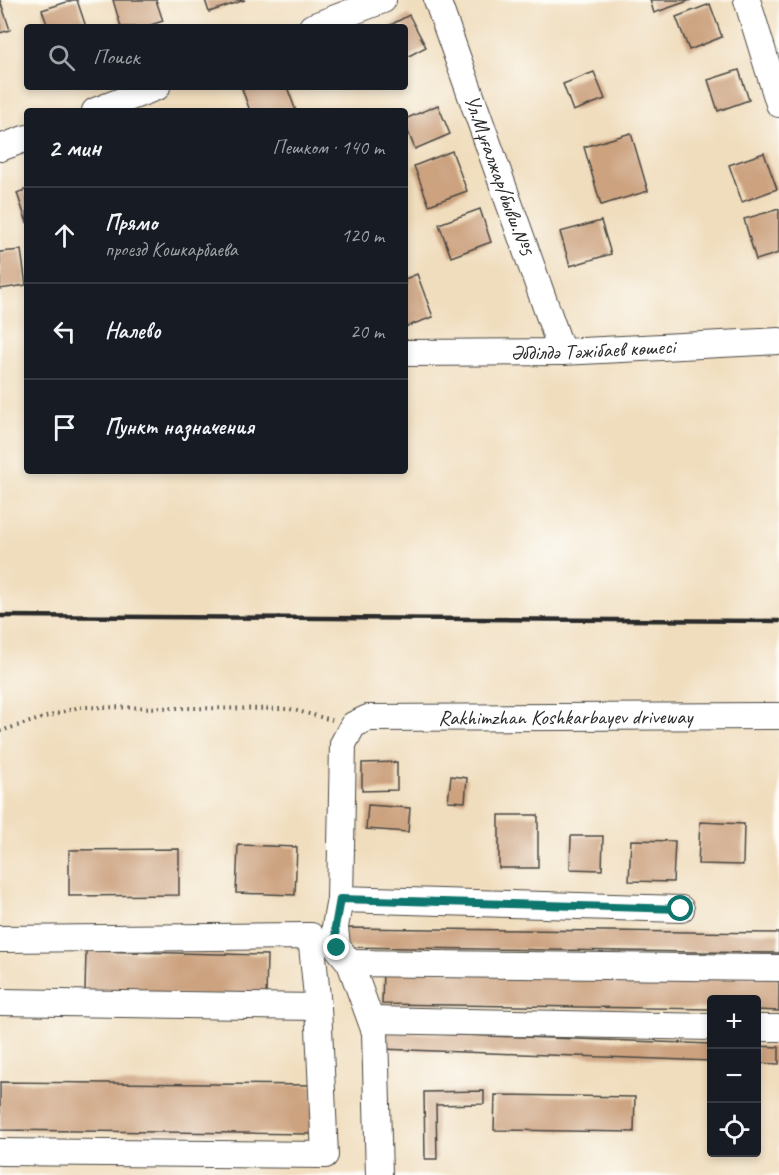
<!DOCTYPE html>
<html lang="ru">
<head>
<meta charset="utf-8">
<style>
	body { margin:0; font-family:Caveat,sans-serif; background:#242831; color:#f1f3f6 }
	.controls { position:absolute; right:18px; bottom:18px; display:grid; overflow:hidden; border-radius:6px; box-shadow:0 3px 9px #0003 }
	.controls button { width:54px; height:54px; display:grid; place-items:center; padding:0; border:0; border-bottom:2px solid #363941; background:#171b24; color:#f1f3f6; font:30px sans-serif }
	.stop { position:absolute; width:18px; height:18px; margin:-14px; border:4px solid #0f766e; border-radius:50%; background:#fff }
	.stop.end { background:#0f766e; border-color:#fff; box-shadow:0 2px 6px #0008 }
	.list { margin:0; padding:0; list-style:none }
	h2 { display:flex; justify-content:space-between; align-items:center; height:78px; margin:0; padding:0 24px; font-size:26px }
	h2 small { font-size:20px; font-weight:400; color:#9ea1a6 }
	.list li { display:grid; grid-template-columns:39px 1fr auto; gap:18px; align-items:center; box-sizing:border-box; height:96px; padding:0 24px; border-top:2px solid #363941 }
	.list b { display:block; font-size:22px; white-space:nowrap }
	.list p { margin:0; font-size:20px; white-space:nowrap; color:#9ea1a6 }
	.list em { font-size:20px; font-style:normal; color:#9ea1a6 }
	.icon { flex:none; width:33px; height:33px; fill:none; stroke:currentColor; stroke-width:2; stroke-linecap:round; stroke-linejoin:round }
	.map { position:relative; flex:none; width:779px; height:1175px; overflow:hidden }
	.search { position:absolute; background:#171b24; box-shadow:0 3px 9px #0003; left:24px; top:24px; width:384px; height:66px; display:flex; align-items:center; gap:15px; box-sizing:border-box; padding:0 21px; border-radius:6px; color:#9ea1a6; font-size:22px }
	.panel { position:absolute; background:#171b24; box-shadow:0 3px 9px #0003; left:24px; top:108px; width:384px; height:366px; border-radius:6px }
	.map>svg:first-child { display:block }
</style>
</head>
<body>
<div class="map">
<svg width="779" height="1175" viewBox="0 0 779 1175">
	<rect width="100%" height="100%" fill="#fdfcf7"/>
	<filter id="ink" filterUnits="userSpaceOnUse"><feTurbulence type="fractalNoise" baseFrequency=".0167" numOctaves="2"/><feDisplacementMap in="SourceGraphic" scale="12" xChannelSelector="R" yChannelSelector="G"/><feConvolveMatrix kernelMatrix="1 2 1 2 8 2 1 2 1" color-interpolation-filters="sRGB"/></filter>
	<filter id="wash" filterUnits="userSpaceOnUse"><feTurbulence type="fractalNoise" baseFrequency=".008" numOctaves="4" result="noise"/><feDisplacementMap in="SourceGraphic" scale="24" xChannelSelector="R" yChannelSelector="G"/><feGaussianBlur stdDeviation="1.35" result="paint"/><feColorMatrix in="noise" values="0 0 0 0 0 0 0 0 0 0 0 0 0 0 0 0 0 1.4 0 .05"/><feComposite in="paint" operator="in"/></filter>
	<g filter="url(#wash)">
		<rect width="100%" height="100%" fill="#f0ddbd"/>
		<g id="blocks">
			<g fill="#cca27f">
				<path d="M0,0L10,30L0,33Z"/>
				<path d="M73,0H77L86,27H48L42,10Z"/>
				<path d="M113,0H156L163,21L144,27H121Z"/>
				<path d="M205,0H245L209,12Z"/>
				<path d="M650,0H691L654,13Z"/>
				<path d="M710,4L722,37L689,50L676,17Z"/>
				<path d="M409,15L426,47L405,58V27H387Z"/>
				<path d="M739,70L749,100L718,111L708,80Z"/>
				<path d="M594,72L605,99L573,111L563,84Z"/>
				<path d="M248,87H287L296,111H250L242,89Z"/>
				<path d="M438,105L450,134L415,149L405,124V119Z"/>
				<path d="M631,133L648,191L601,205L584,147Z"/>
				<path d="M452,151L467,191L429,205L414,166Z"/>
				<path d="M764,153L777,189L742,202L729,165Z"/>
				<path d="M27,189V223L17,193Z"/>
				<path d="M480,209L491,242L451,257L439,224Z"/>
				<path d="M779,209V253L756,260L744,219Z"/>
				<path d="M601,221L611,254L570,266L560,232Z"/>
				<path d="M21,250L26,285L0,289V252Z"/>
				<path d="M417,274L433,317L405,327V279Z"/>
				<path d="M397,762V790L362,791V763Z"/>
				<path d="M451,776L467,778L465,802L448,801Z"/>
				<path d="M368,805L410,808L408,832L366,829Z"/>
				<rect x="499" y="815" width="39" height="53"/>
				<path d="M700,822L744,824L743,865L698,864Z"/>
				<path d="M571,836H603L602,870L570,869Z"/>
				<path d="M631,840L675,841L673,882L629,881Z"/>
				<path d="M238,845L297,847L295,895L236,893Z"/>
				<path d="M179,849V895L69,896V850Z"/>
				<path d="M344,928L779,933V953L343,947Z"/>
				<path d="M86,951L267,955L266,997L85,992Z"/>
				<path d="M383,970L779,977V1011L756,1010V1000H712V1009L382,1004Z"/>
				<path d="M381,1032L712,1044V1061L381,1049Z"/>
				<path d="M756,1046L779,1047V1064L756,1063Z"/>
				<path d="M0,1082L313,1085V1134L0,1130Z"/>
				<path d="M484,1091V1104L436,1105L437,1159H425L424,1092Z"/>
				<path d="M495,1095L635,1097L634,1132L494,1130Z"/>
			</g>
		</g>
	</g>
	<g filter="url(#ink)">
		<use href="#blocks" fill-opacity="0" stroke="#494641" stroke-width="1.5"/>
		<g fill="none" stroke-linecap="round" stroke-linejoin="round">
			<defs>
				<g id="minor">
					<path id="s1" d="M437,0L562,352"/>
					<path d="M747,0L779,104"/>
					<path d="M312,27L383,0"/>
					<path d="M95,111L157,87"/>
					<path d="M0,148L27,138"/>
					<path id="s2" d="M405,353L562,352L779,341"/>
					<path d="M340,899L681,909"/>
					<path d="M0,939L311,936L318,1007L325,1155L0,1152"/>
					<path d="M350,963L779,968"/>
					<path d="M0,1002L318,1007"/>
					<path d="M372,1020L712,1027"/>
					<path d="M756,1028H779"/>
					<path id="s3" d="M379,1175L375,1032L350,963L337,947L335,927L340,899L343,744L353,725L368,718L779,716"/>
				</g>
			</defs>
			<use href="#minor" stroke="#494641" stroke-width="28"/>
			<path stroke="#494641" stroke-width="4" stroke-dasharray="1.5 4.5" stroke-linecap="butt" d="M0,731L79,707L290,709L332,720"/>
			<use href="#minor" stroke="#fff" stroke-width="26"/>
			<path stroke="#2b2b2b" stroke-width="4.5" d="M0,616L779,621"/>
		</g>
	</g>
	<g fill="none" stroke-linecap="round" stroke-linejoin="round" filter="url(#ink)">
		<path stroke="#0f766e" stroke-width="8" d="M337,948L335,927L340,899L681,909"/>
	</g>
	<g text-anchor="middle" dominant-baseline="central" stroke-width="4.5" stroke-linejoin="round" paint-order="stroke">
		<g font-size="21" fill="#2b2b2b" stroke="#fdfcf7">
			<text stroke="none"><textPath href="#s1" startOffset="186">Ул.Мұғалжар/бывш.№5</textPath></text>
			<text stroke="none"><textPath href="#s2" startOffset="188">Әбділдә Тәжібаев көшесі</textPath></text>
			<text stroke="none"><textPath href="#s3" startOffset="676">Rakhimzhan Koshkarbayev driveway</textPath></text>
		</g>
	</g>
</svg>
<div class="controls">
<button>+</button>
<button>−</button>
<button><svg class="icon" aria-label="locate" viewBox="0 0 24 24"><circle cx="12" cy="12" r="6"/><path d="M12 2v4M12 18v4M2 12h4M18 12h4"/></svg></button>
</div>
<div class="stop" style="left:681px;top:909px"></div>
<div class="stop end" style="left:337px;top:948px"></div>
<div class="search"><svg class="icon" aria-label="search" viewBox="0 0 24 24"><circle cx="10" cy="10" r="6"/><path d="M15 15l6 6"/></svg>Поиск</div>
<section class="panel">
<h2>2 мин<small>Пешком · 140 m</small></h2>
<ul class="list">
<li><svg class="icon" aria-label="ahead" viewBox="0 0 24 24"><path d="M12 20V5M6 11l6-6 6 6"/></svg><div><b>Прямо</b><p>проезд Кошкарбаева</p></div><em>120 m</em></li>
<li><svg class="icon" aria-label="left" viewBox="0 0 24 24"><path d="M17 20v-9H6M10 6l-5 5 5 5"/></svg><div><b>Налево</b></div><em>20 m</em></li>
<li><svg class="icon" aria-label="arrive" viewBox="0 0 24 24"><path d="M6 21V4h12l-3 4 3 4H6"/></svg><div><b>Пункт назначения</b></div></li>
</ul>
</section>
</div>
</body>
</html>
